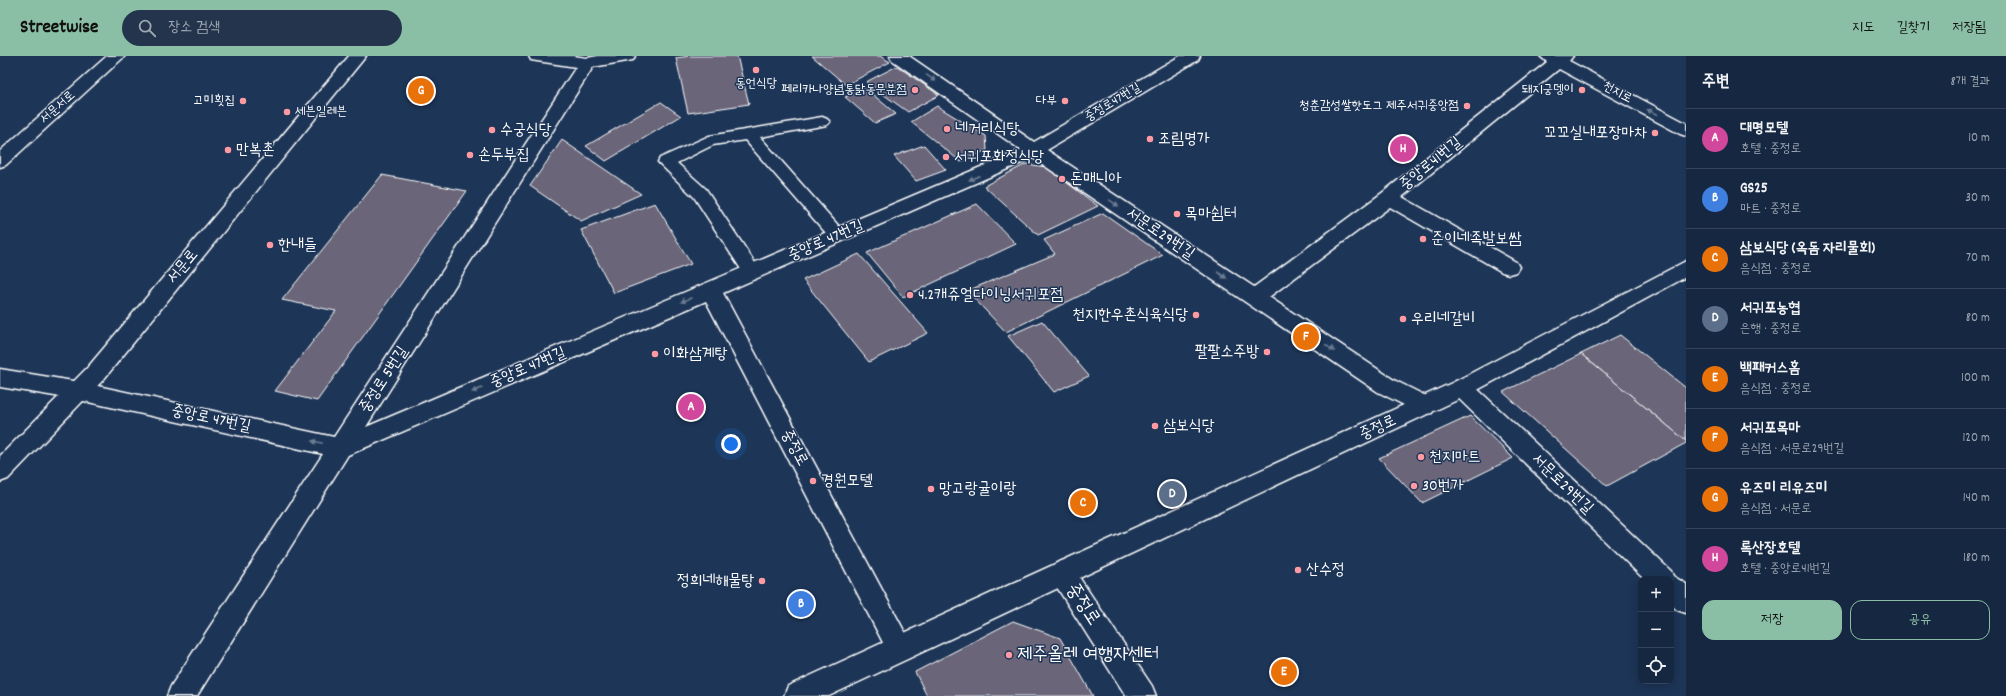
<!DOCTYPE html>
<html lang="ko">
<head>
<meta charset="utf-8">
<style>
	body { margin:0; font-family:Dekko,"Poor Story",sans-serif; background:#23344c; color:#f1f3f6 }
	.controls { position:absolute; right:12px; bottom:12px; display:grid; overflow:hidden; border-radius:8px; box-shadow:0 2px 10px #0003 }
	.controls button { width:36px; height:36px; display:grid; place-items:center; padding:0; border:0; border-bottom:1px solid #35445a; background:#162841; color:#f1f3f6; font:20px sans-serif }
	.you { position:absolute; left:731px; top:388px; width:14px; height:14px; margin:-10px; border:3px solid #fff; border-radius:50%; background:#1a73e8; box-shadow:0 0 0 6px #1a73e833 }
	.badge { display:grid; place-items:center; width:26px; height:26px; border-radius:50%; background:#8abfa5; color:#fff; font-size:13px; font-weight:700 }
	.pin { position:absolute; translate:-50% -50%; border:2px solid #fff; box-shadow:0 1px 4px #0006 }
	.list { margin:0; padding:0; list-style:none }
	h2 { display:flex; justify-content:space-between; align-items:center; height:52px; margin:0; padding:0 16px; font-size:17px }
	h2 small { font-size:13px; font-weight:400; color:#9ea6b1 }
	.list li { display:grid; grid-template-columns:26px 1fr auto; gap:12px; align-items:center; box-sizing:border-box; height:60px; padding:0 16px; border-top:1px solid #35445a }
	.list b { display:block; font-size:15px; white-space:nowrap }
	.list p { margin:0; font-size:13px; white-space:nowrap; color:#9ea6b1 }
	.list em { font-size:13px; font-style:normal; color:#9ea6b1 }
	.actions { display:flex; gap:8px; padding:12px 16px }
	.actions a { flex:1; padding:9px 0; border:1px solid #8abfa5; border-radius:12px; text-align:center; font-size:14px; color:#8abfa5 }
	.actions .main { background:#8abfa5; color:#111 }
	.icon { flex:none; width:22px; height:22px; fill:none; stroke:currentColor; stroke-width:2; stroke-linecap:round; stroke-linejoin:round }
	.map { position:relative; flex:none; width:1686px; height:640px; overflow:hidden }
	header { display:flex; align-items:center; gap:24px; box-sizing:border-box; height:56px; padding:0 20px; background:#8abfa5; color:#111 }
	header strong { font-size:19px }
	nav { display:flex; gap:22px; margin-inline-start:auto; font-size:14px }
	.search { width:280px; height:36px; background:#23344c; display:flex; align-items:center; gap:10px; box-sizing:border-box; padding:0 14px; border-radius:22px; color:#9ea6b1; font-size:15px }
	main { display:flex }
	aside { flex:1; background:#162841 }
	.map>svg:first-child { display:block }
</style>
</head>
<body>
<header>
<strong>Streetwise</strong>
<div class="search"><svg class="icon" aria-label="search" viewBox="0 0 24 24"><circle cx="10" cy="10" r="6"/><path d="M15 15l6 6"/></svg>장소 검색</div>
<nav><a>지도</a><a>길찾기</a><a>저장됨</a></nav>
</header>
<main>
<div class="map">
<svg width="1686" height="640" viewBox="0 0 1686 640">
	<rect width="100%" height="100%" fill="#1d3557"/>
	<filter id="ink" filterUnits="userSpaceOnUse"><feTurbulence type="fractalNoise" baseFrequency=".025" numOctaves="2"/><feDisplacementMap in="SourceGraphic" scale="8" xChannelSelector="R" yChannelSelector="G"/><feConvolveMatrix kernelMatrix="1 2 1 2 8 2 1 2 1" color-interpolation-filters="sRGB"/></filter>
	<g filter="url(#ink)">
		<g fill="#6a6579" stroke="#fff">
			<path d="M690,0H737L749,48L688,57L676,2Z"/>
			<path d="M812,0H880L890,6L846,29Z"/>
			<path d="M897,10L939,39L908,56L866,26Z"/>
			<path d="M865,32L896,58L875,67L845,41Z"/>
			<path d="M661,46L681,60L606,105L586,90Z"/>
			<path d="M937,50L986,80L987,94L961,106L911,66Z"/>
			<path d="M562,84L641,138L581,165L530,130Z"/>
			<path d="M924,89L946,114L916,125L894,100Z"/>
			<path d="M1026,108L1046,111L1098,150L1038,179L984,130Z"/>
			<path d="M382,119L467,135L317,345L275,335L336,255L282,244Z"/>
			<path d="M655,147L691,208L614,237L581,174Z"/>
			<path d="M977,148L1016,188L903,241L867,197Z"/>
			<path d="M1103,157L1163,199L1006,276L967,235L1055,198L1044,184Z"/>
			<path d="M859,198L928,277L869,306L803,224Z"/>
			<path d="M1042,265L1089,320L1054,336L1008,280Z"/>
			<path d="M1620,279L1686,332V385L1581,298Z"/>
			<path d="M1581,298L1686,385V387L1607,430L1503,336Z"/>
			<path d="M1470,360L1513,402L1422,447L1379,402Z"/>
			<path d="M1013,565L1060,582L1093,640H927L915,616Z"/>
		</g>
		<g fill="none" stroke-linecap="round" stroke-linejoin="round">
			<defs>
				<path id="lane" d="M822,61L827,63L830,66L827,69L760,81L844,176L846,180L844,184L838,186L832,184L745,84L713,89L677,107L706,133L761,216L758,221L752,222L746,221L694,141L658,106L660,102L709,80Z"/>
				<g id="street">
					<path d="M107,0H125L6,109L0,111V95Z"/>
					<path d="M529,0H573L587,2L598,0H635L633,4L593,11L366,371L1021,94L892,4L890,0H909L1034,86L1180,0H1200L1198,4L1047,94L1254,231L1382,137L1547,6L1540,0H1573L1569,5L1686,67V80L1680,78L1559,13L1402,141L1516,206L1519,211L1516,216L1509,218L1502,216L1390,151L1269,241L1394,324L1432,343L1435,350L1432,357L1424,359L1378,336L1033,102L723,237L909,584L913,593L909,602L900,606L891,602L706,245L348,399L197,640H167L171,630L323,398L79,344L0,331V313L79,326L334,381L576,11L537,5L531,4Z"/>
					<path d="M1462,323L1470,326L1671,515L1673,520L1686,528V557L1677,554L1671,548V523H1644L1454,338L1451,332L1454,326Z"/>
					<path d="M1062,505L1071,509L1152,630L1156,640H1126L1053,525L1049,517L1053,509Z"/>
				</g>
				<g id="secondary">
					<path d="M349,0H366L104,323L8,423L0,426V400L88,311Z"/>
					<path d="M1686,205V221L1470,338L829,640H784L788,630L1454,326Z"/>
				</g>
			</defs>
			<use href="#lane" stroke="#fff" stroke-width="3"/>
			<use href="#street" stroke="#fff" stroke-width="3"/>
			<use href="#secondary" stroke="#fff" stroke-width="3"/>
			<use href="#lane" fill="#1d3557" fill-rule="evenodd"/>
			<use href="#street" fill="#1d3557" fill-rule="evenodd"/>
			<use href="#secondary" fill="#1d3557" fill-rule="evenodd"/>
		</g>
		<defs><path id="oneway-solid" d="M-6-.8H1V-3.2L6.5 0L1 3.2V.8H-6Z"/></defs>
		<g fill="#6c7c92">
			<use href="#oneway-solid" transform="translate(931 22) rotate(35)"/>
			<use href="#oneway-solid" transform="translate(1652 56) rotate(-152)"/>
			<use href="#oneway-solid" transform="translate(974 122) rotate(157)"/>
			<use href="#oneway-solid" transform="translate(1114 147) rotate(34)"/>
			<use href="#oneway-solid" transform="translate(1222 219) rotate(34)"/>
			<use href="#oneway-solid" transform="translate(686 244) rotate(157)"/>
			<use href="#oneway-solid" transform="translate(1330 292) rotate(34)"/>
			<use href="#oneway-solid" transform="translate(477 334) rotate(157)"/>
			<use href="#oneway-solid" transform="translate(317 386) rotate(-168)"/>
		</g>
	</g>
	<g fill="#ff9aa2" stroke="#1d3557" stroke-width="1.5">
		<circle cx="756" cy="14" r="4"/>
		<circle cx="915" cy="34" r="4"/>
		<circle cx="1582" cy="34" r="4"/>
		<circle cx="243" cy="45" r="4"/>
		<circle cx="1065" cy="45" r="4"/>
		<circle cx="1467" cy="50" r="4"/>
		<circle cx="287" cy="56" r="4"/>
		<circle cx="947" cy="73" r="4"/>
		<circle cx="492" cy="74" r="4"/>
		<circle cx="1655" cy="77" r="4"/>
		<circle cx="1150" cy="83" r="4"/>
		<circle cx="228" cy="94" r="4"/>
		<circle cx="470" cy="99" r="4"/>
		<circle cx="946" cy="101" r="4"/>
		<circle cx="1062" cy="123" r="4"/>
		<circle cx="1177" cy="158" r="4"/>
		<circle cx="1423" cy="183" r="4"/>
		<circle cx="270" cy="189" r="4"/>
		<circle cx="910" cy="239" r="4"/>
		<circle cx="1196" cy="259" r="4"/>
		<circle cx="1403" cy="263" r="4"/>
		<circle cx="1267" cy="296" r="4"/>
		<circle cx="655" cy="298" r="4"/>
		<circle cx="1155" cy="370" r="4"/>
		<circle cx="1421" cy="401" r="4"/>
		<circle cx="813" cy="425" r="4"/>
		<circle cx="1414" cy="430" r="4"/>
		<circle cx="931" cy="433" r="4"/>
		<circle cx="1298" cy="514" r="4"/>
		<circle cx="762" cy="525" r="4"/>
		<circle cx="1009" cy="599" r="4"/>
	</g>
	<g text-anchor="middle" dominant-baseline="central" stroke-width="3" stroke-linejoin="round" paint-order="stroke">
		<g font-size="13" fill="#fff" stroke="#1d3557" text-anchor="end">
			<text x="756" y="28" text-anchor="middle">동언식당</text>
			<text x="907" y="34">페리카나양념통닭동문분점</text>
			<text x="1574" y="34">돼지궁뎅이</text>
			<text x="235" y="45">고미횟집</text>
			<text x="1057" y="45">다부</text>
			<text x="1459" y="50">청춘감성쌀핫도그 제주서귀중앙점</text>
			<text x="295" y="56" text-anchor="start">세븐일레븐</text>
		</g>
		<g font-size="13" fill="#fff" stroke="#1d3557">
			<text transform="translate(1617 37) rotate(28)">천지로</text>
			<text transform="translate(1113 47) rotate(-31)">중정로47번길</text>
			<text transform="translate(58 52) rotate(-42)">서문서로</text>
		</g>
		<g font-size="16" fill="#fff" stroke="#1d3557" text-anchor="start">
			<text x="955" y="73">네거리식당</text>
			<text x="500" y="74">수궁식당</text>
			<text x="1647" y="77" text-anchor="end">꼬꼬실내포장마차</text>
			<text x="1158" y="83">조림명가</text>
			<text x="236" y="94">만복촌</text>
			<text x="478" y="99">손두부집</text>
			<text x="954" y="101">서귀포화정식당</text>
			<text x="1070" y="123">돈매니아</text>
			<text x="1185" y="158">목마쉼터</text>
			<text x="1431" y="183">준이네족발보쌈</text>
			<text x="278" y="189">한내들</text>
			<text x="918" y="239">4.2캐쥬얼다이닝서귀포점</text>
			<text x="1188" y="259" text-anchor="end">천지한우촌식육식당</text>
			<text x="1411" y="263">우리네갈비</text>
			<text x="1259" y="296" text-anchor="end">팔팔소주방</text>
			<text x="663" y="298">이화삼계탕</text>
			<text x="1163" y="370">삼보식당</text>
			<text x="1429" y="401">천지마트</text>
			<text x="821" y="425">경원모텔</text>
			<text x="1422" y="430">30번가</text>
			<text x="939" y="433">망고랑귤이랑</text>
			<text x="1306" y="514">산수정</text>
			<text x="754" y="525" text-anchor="end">정희네해물탕</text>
		</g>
		<g font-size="16" fill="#fff" stroke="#1d3557">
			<text transform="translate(1431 108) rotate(-39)">중앙로41번길</text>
			<text transform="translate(1160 178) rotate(34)">서문로29번길</text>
			<text transform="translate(826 185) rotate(-23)">중앙로 47번길</text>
			<text transform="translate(183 211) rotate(-50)">서문로</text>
			<text transform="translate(528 312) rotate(-23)">중앙로 47번길</text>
			<text transform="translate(384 324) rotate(-57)">중정로 5번길</text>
			<text transform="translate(211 363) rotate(12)">중앙로 47번길</text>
			<text transform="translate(1378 372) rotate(-25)">중정로</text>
			<text transform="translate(794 392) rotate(62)">중정로</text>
			<text transform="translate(1562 428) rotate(44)">서문로29번길</text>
		</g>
		<g font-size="19" fill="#fff" stroke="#1d3557">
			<text transform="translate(1082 549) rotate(57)">중정로</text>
		</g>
		<g font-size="19" fill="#fff" stroke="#1d3557" text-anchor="start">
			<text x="1017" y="599">제주올레 여행자센터</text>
		</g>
	</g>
</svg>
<div class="controls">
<button>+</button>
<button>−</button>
<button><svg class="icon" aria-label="locate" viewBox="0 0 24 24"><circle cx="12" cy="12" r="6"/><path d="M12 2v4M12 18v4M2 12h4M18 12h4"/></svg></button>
</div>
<div class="you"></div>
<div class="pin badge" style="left:691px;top:351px;background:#d1479c">A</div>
<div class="pin badge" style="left:801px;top:548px;background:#3f7fe0">B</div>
<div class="pin badge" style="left:1083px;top:447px;background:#e8710a">C</div>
<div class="pin badge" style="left:1172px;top:438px;background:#5c6f8a">D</div>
<div class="pin badge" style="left:1284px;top:616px;background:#e8710a">E</div>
<div class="pin badge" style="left:1306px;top:281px;background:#e8710a">F</div>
<div class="pin badge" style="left:421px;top:35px;background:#e8710a">G</div>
<div class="pin badge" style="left:1403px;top:93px;background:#d1479c">H</div>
</div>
<aside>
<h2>주변<small>8개 결과</small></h2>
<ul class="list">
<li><span class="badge" style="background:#d1479c">A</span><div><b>대명모텔</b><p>호텔 · 중정로</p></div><em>10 m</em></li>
<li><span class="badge" style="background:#3f7fe0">B</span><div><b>GS25</b><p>마트 · 중정로</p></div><em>30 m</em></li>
<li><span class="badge" style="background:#e8710a">C</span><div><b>삼보식당 (옥돔 자리물회)</b><p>음식점 · 중정로</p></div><em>70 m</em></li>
<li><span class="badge" style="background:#5c6f8a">D</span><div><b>서귀포농협</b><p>은행 · 중정로</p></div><em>80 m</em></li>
<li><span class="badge" style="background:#e8710a">E</span><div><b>백패커스홈</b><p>음식점 · 중정로</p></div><em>100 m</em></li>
<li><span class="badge" style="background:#e8710a">F</span><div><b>서귀포목마</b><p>음식점 · 서문로29번길</p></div><em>120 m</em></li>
<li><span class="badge" style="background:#e8710a">G</span><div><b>유즈미 리유즈미</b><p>음식점 · 서문로</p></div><em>140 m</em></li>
<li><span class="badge" style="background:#d1479c">H</span><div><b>록산장호텔</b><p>호텔 · 중앙로41번길</p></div><em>180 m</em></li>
</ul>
<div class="actions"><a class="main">저장</a><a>공유</a></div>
</aside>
</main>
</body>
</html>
